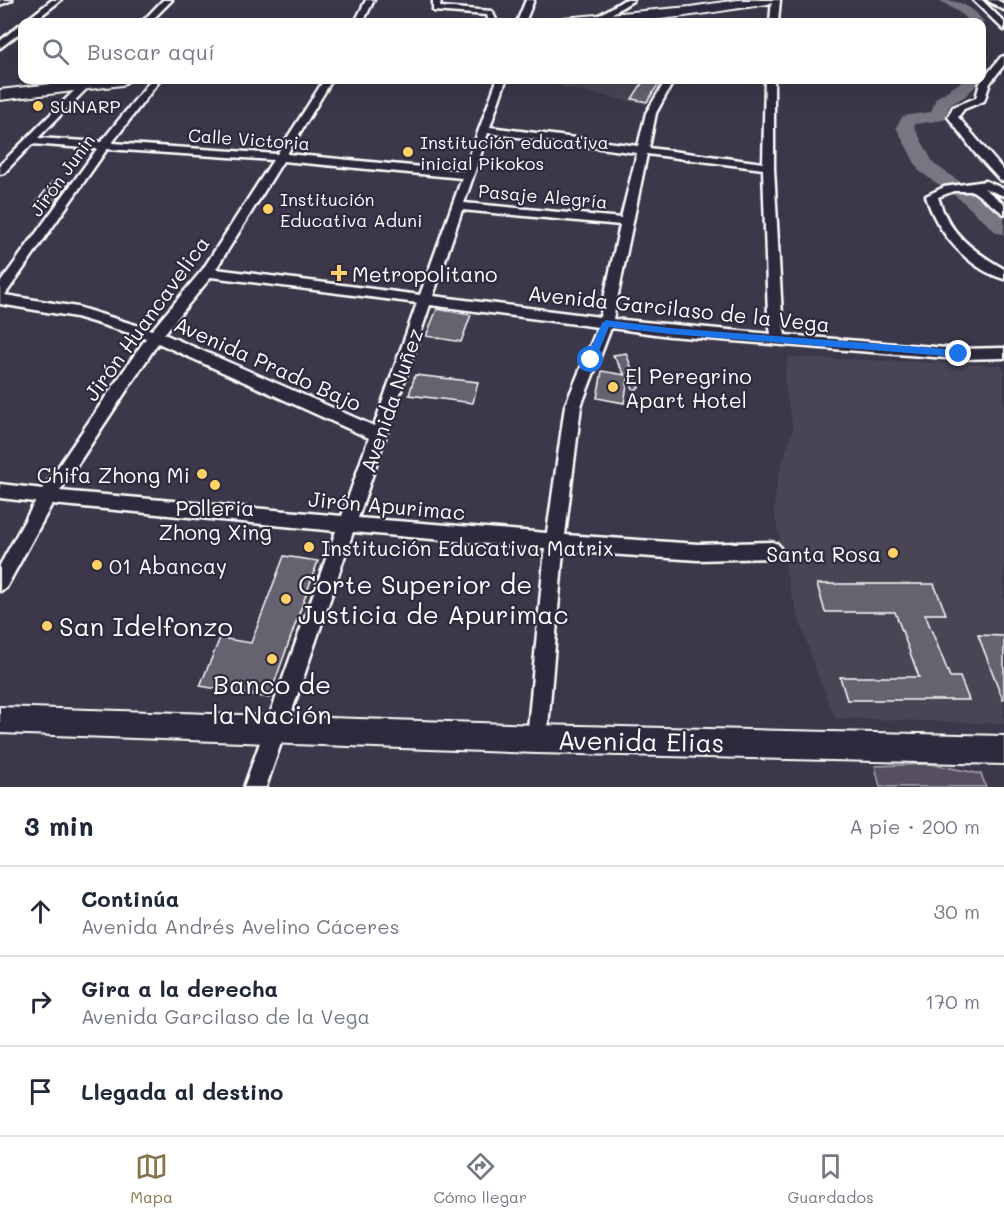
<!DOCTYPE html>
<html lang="es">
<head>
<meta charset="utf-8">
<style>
	body { margin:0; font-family:Mali,sans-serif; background:#f2f2f3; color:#1f2937 }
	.stop { position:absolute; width:18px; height:18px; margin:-14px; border:4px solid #1a73e8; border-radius:50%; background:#fff }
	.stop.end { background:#1a73e8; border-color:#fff; box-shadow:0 2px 6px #0008 }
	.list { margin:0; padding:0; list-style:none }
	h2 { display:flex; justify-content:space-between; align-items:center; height:78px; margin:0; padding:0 24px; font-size:26px }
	h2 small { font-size:20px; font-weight:400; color:#747a83 }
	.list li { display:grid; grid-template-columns:39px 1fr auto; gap:18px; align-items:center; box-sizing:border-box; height:90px; padding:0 24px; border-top:2px solid #e0e1e3 }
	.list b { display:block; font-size:22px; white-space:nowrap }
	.list p { margin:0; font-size:20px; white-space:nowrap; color:#747a83 }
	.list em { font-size:20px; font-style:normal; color:#747a83 }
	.icon { flex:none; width:33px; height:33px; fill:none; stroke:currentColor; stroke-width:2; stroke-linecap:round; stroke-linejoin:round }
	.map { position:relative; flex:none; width:1004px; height:787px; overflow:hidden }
	.search { position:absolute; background:#fff; box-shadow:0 6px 24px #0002; left:18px; right:18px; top:18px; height:66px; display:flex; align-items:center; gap:15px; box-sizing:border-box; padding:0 21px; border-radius:12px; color:#747a83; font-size:22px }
	.sheet { height:348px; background:#fff }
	nav { display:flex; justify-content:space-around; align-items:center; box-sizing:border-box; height:84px; border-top:2px solid #e0e1e3; background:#fff; font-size:16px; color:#747a83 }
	nav a { display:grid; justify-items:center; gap:3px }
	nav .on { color:#84754c }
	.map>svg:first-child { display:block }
</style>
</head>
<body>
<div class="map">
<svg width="1004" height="787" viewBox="0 0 1004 787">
	<rect width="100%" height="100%" fill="#3c3749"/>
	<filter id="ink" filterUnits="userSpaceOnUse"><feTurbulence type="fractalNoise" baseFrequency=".0167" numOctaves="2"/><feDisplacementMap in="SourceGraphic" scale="12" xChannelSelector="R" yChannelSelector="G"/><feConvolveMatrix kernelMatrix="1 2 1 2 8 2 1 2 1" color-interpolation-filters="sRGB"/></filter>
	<g filter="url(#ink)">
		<g fill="#494455">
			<path d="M569,80H665L646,105L561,87Z"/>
			<path d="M788,357L1001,365L1004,370V724L835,718L816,671L791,594L774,512L777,479L793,429L784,380Z"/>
		</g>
		<path fill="#555060" stroke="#aaa8b0" stroke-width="1.5" d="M930,764L981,774L986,787H880L875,766Z"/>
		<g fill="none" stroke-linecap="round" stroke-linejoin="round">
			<g fill="#797682" fill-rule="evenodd">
				<path d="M939,0C959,0 972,6 984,22L982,25V22H970L963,15Z"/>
				<path d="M964,80H980V82L964,97L950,105L944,120L915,124L914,127L934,164L975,192L1004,217V234L997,233L961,200L919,171L896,127L903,116L931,112L936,98Z"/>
			</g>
		</g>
		<g fill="#666270" stroke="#fff" stroke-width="1.5">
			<path d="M644,80H661L647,102L632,99Z"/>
			<path d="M52,182H70L54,204H35Z"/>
			<path d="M437,309L471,315L461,342L426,336Z"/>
			<path d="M626,353L639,388L634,390L628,380L624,403L597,398L602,371L625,375L613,355Z"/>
			<path d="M415,375L478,382L473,403L409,395Z"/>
			<path d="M284,556L318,561L269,698L200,686L220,638L251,643Z"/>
			<path d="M817,584H934L946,614H925L950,677H960L969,700H847L840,677H919L895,612H825Z"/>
			<path d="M978,635L1004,636V699L1003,700Z"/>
		</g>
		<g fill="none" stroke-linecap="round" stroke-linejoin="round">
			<defs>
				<g id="minor">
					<path d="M0,0H12L0,5Z"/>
					<path d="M52,0H61L33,22H24Z"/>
					<path d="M163,0H172L150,22H142Z"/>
					<path d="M366,0H374L363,22H355Z"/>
					<path d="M433,0H441L440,7L492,11L497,22H489L487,15L433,11Z"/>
					<path d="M526,0H534L525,22H517Z"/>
					<path d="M624,0H634L600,21L593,19Z"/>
					<path d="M772,0H780L778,22H770Z"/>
					<path d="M973,0H982L1004,22V30Z"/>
					<path d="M987,0H997L1004,4V10Z"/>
					<path d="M19,25H22V31L0,48V41Z"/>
					<path d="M1004,56V65L990,83L984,101L964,109L958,117L1004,171V181L1000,180L975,153L948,117L953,107L976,98L980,83L1001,57Z"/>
					<path d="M85,80H95L38,138L101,142L151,80H160L112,143L277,154L324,80H332L287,154L464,171L497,80H506L490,127L638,146L646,113L666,80H674L656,113L649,148L763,163L765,80H774V168L782,316L785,335L959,349L1004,348V358L959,359L670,336L611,328L581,406L565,535L698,544L772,542L778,544L781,550L778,556L772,558L698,560L563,551L547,739L544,746L537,749L530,746L527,739L545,549L353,532L266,787H244L336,531L52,504L6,588L0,591V565L35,502L0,498V484L43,489L146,338L76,317L0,304V283L97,149L32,144L4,173L0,174V165ZM488,133L637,153L621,218L464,203ZM107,149L273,160L203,269L152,330L77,307L5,295ZM647,154L763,169L768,316L771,334L613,319ZM283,161L462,178L420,295L216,269ZM462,210L620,225L600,317L433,296ZM211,277L417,303L374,426L164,334ZM430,305L598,327L565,406L547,533L358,518ZM158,343L369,438L342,516L60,491Z"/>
					<path d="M986,181L1004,189V196L984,188L1004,204V214L973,191H954L938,197C948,233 973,251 1004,269V279C968,269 936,231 926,196L944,187Z"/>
				</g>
				<path id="tertiary" d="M0,707L537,725L1004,736V764L537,753L0,733Z"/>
				<g id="trunk">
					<path d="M738,0H775L768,4C704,13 619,29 556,22L563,18L690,7Z"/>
					<path d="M86,80H130L122,85L0,100V90Z"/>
				</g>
			</defs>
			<use href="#minor" stroke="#fff" stroke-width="5"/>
			<use href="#tertiary" stroke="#fff" stroke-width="4"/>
			<use href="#trunk" stroke="#fff" stroke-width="4"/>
			<use href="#minor" fill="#2f2a3d" fill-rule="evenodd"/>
			<use href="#tertiary" fill="#2f2a3d" fill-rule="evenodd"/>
			<use href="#trunk" fill="#2f2a3d" fill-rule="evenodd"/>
		</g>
	</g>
	<path fill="#1a73e8" d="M606,320L670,328L959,350L964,354L959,357L670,334L609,327L594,363H588L586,360L602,323Z"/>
	<g fill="#ffd166" stroke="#2f2a3d" stroke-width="2">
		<circle cx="38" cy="106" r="6"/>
		<circle cx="408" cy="152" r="6"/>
		<circle cx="268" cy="209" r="6"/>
		<path d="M336 264h6v6h6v6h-6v6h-6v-6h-6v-6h6z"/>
		<circle cx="613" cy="387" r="6"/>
		<circle cx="202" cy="474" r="6"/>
		<circle cx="215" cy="485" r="6"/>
		<circle cx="309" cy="547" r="6"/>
		<circle cx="893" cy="553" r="6"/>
		<circle cx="97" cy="565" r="6"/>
		<circle cx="286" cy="599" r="6"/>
		<circle cx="47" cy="626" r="6"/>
		<circle cx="272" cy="659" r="6"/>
	</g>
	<g text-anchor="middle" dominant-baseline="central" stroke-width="4.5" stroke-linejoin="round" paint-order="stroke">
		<g font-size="18" fill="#fff" stroke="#2f2a3d" text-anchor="start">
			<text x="50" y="106">SUNARP</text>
			<text x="420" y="142">Institución educativa<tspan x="420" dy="21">inicial Pikokos</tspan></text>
			<text x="280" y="199">Institución<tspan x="280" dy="21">Educativa Aduni</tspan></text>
		</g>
		<g font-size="18" fill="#fff" stroke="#2f2a3d">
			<text transform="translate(249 139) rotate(4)">Calle Victoria</text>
			<text transform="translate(62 175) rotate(-54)">Jirón Junin</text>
			<text transform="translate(543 196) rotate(5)">Pasaje Alegría</text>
		</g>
		<g font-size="21" fill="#fff" stroke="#2f2a3d" text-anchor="start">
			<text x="352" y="273">Metropolitano</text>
			<text x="625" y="375">El Peregrino<tspan x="625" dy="24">Apart Hotel</tspan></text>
			<text x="190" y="474" text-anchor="end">Chifa Zhong Mi</text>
			<text x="215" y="507" text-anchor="middle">Polleria<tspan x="215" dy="24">Zhong Xing</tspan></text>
			<text x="321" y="547">Institución Educativa Matrix</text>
			<text x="881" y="553" text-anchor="end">Santa Rosa</text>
			<text x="109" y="565">01 Abancay</text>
		</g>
		<g font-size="21" fill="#fff" stroke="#2f2a3d">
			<text transform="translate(679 308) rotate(6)">Avenida Garcilaso de la Vega</text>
			<text transform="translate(146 318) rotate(-54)">Jirón Huancavelica</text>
			<text transform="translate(268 363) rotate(24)">Avenida Prado Bajo</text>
			<text transform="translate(391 400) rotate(-71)">Avenida Nuñez</text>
			<text transform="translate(387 505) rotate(5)">Jirón Apurimac</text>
		</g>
		<g font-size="26" fill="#fff" stroke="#2f2a3d" text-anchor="start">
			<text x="298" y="584">Corte Superior de<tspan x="298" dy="30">Justicia de Apurimac</tspan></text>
			<text x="59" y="626">San Idelfonzo</text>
			<text x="272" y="684" text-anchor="middle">Banco de<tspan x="272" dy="30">la Nación</tspan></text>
		</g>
		<g font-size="26" fill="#fff" stroke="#2f2a3d">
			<text transform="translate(641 741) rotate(1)">Avenida Elias</text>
		</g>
	</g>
</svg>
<div class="stop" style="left:591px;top:360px"></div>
<div class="stop end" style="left:959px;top:354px"></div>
<div class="search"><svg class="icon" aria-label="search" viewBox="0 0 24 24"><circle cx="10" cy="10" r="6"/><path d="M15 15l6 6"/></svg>Buscar aquí</div>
</div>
<section class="sheet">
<h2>3 min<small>A pie · 200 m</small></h2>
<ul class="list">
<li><svg class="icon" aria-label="ahead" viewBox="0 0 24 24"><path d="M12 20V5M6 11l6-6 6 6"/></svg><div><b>Continúa</b><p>Avenida Andrés Avelino Cáceres</p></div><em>30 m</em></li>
<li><svg class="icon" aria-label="right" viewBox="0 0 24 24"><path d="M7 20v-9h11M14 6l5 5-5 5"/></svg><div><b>Gira a la derecha</b><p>Avenida Garcilaso de la Vega</p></div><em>170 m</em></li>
<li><svg class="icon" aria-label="arrive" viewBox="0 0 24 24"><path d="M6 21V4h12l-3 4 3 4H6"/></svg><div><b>Llegada al destino</b></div></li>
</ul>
</section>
<nav>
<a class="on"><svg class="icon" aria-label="map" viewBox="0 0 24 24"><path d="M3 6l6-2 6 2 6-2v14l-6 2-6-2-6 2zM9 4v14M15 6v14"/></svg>Mapa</a>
<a><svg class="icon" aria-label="directions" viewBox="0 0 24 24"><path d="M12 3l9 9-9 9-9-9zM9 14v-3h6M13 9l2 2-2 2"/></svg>Cómo llegar</a>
<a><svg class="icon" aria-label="saved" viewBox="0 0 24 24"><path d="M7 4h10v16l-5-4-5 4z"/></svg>Guardados</a>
</nav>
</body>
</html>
